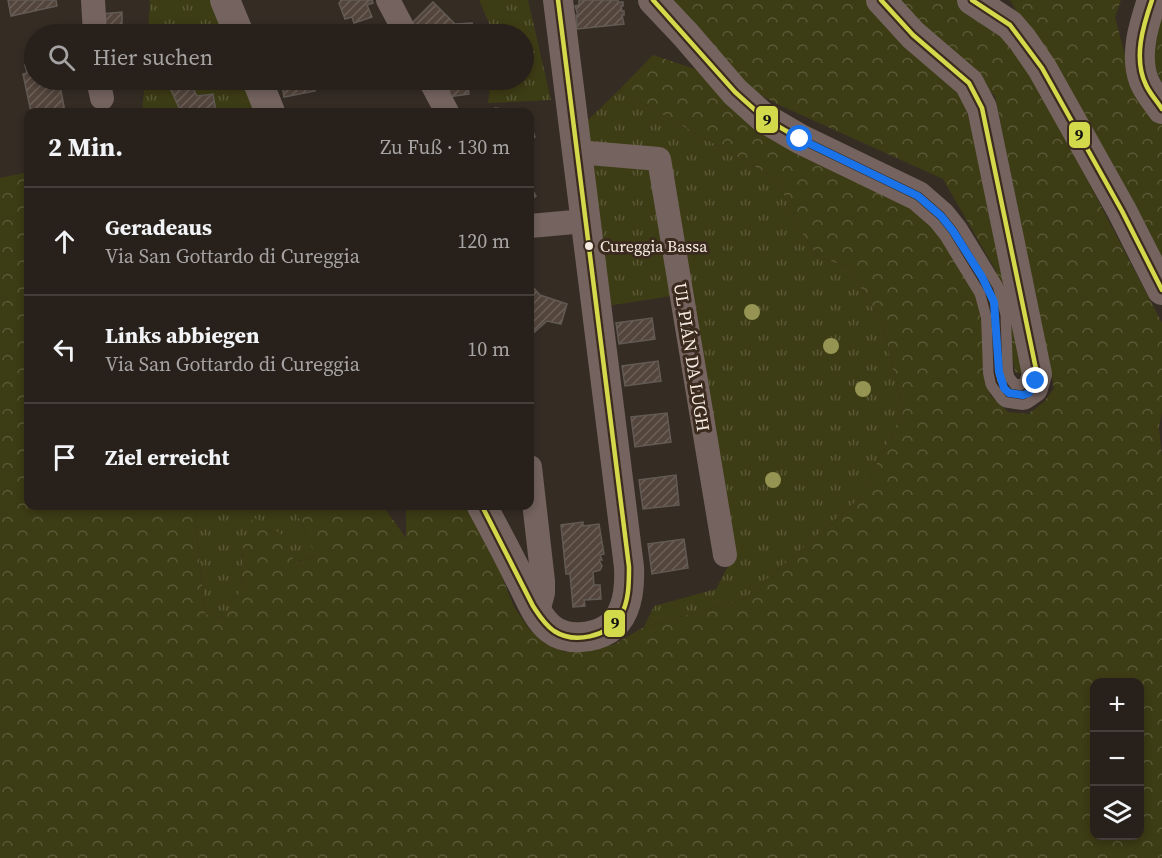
<!DOCTYPE html>
<html lang="de">
<head>
<meta charset="utf-8">
<style>
	body { margin:0; font-family:"Source Serif 4",serif; background:#342e28; color:#f1f3f6 }
	.controls { position:absolute; right:18px; bottom:18px; display:grid; overflow:hidden; border-radius:12px; box-shadow:0 3px 9px #0003 }
	.controls button { width:54px; height:54px; display:grid; place-items:center; padding:0; border:0; border-bottom:2px solid #443e3a; background:#28211b; color:#f1f3f6; font:30px sans-serif }
	.stop { position:absolute; width:18px; height:18px; margin:-14px; border:4px solid #1a73e8; border-radius:50%; background:#fff }
	.stop.end { background:#1a73e8; border-color:#fff; box-shadow:0 2px 6px #0008 }
	.list { margin:0; padding:0; list-style:none }
	h2 { display:flex; justify-content:space-between; align-items:center; height:78px; margin:0; padding:0 24px; font-size:26px }
	h2 small { font-size:20px; font-weight:400; color:#a5a3a3 }
	.list li { display:grid; grid-template-columns:39px 1fr auto; gap:18px; align-items:center; box-sizing:border-box; height:108px; padding:0 24px; border-top:2px solid #443e3a }
	.list b { display:block; font-size:22px; white-space:nowrap }
	.list p { margin:0; font-size:20px; white-space:nowrap; color:#a5a3a3 }
	.list em { font-size:20px; font-style:normal; color:#a5a3a3 }
	.icon { flex:none; width:33px; height:33px; fill:none; stroke:currentColor; stroke-width:2; stroke-linecap:round; stroke-linejoin:round }
	.map { position:relative; flex:none; width:1162px; height:858px; overflow:hidden }
	.search { position:absolute; background:#28211b; box-shadow:0 3px 9px #0003; left:24px; top:24px; width:510px; height:66px; display:flex; align-items:center; gap:15px; box-sizing:border-box; padding:0 21px; border-radius:33px; color:#a5a3a3; font-size:22px }
	.panel { position:absolute; background:#28211b; box-shadow:0 3px 9px #0003; left:24px; top:108px; width:510px; height:402px; border-radius:12px }
	.map>svg:first-child { display:block }
</style>
</head>
<body>
<div class="map">
<svg width="1162" height="858" viewBox="0 0 1162 858">
	<defs>
		<pattern id="grass-tufts" width="24" height="20" patternUnits="userSpaceOnUse" patternTransform="scale(1.5)"><rect width="24" height="20" fill="#3c3c15"/><path d="M3 7l-1-3M5 7V3M7 7l1-3M15 17l-1-3M17 17v-4M19 17l1-3" fill="none" stroke="#595837"/></pattern>
		<pattern id="forest-crowns" width="20" height="18" patternUnits="userSpaceOnUse" patternTransform="scale(1.5)"><rect width="20" height="18" fill="#3c3c15"/><path d="M2 6a3 3 0 1 1 6 0M12 15a3 3 0 1 1 6 0" fill="none" stroke="#595837"/></pattern>
		<pattern id="building-hatch" width="6" height="6" patternUnits="userSpaceOnUse" patternTransform="scale(1.5)"><rect width="6" height="6" fill="#53453c"/><path d="M-1 1l2-2M0 6l6-6M5 7l2-2" fill="none" stroke="#6c6058"/></pattern>
	</defs>
	<rect width="100%" height="100%" fill="#352c24"/>
	<g fill="url(#grass-tufts)">
		<path d="M150,0H229L243,34H148Z"/>
		<path d="M479,0H528L551,100L488,103L491,80H524V34H494Z"/>
		<path d="M145,80H261L274,112H142Z"/>
		<path d="M619,90L777,179L797,225L818,257L849,267L883,326L903,412L859,499L744,599L644,627L654,606L716,589L734,555L691,293L607,306L586,122Z"/>
		<path d="M194,506H295L297,513L315,555L294,563L281,534L243,542L241,590L224,618L205,614Z"/>
	</g>
	<g fill="url(#forest-crowns)" fill-rule="evenodd">
		<path d="M665,0H876L962,91L1025,350V374L1015,372L996,271L943,179L777,104L748,88Z"/>
		<path d="M897,0H971L1002,16L1162,323V411L1159,427L1162,457V858H0V178L28,172V506H194L205,614L223,618L241,590L243,542L253,517L281,534L295,563L315,555L297,513L295,506H383L406,538V506H474L514,607L531,631L565,652L613,645L644,627L744,599L859,499L903,412L883,326L849,267L818,257L797,225L777,179L619,90L653,55L704,72L920,206L971,267L980,306L990,395L1008,412L1028,414L1044,402L1054,388L995,96ZM1094,682H1140V836H1094Z"/>
		<path d="M1010,0H1121L1115,17L1130,74L1162,121V265Z"/>
		<path d="M1162,9V84L1152,58Z"/>
	</g>
	<g fill="url(#building-hatch)" stroke="#625a54" stroke-width="1.5">
		<path d="M8,0H56L57,6L11,16Z"/>
		<path d="M340,0H372L373,3L367,5L372,17L354,23L352,17L345,19L339,3L341,2Z"/>
		<path d="M579,0H618V2H623V6H621L622,11H624V15H622L624,24L577,29L576,15H578L575,6L579,5Z"/>
		<path d="M433,2L455,24L472,23L477,34H413L407,28Z"/>
		<path d="M122,12V34H98L101,14Z"/>
		<path d="M34,63V80H59L65,112H31L23,74L27,73L25,65Z"/>
		<path d="M173,80H189L197,96L213,94L216,112H181L168,83Z"/>
		<path d="M281,80H313L315,91L284,97Z"/>
		<path d="M446,80H467L469,94L448,97Z"/>
		<path d="M495,108L526,112H495Z"/>
		<path d="M530,124L535,137L530,139Z"/>
		<path d="M530,186L536,196L530,201Z"/>
		<path d="M530,284L540,295L567,304L561,324L547,321L530,336Z"/>
		<path d="M652,318L655,339L619,344L616,323Z"/>
		<path d="M658,361L661,381L625,386L622,366Z"/>
		<path d="M667,413L671,442L635,447L631,417Z"/>
		<path d="M676,475L679,505L643,509L639,480Z"/>
		<path d="M583,522V526L599,524L604,554L600,555L602,560H599L602,566L600,570L593,572L594,585H600L601,599L584,600L585,606L573,607L570,574H566L561,525Z"/>
		<path d="M684,539L688,568L652,574L648,544Z"/>
	</g>
	<g fill="none" stroke-linecap="round" stroke-linejoin="round">
		<g stroke="#74635e" stroke-width="24">
			<path d="M93,0L95,34"/>
			<path d="M388,0L406,34"/>
			<path d="M98,80L102,98"/>
			<path d="M430,80L447,112"/>
			<path d="M577,152L659,159L725,555"/>
			<path d="M530,226L585,221"/>
			<path d="M530,467L543,581V593L538,612"/>
		</g>
		<g stroke="#74635e" stroke-width="30">
			<path d="M225,0L239,34"/>
			<path d="M653,0L686,35L735,92L764,118L800,139L918,196L941,216L953,231L989,290L996,316L998,372L1000,381L1009,393L1023,395L1033,388L1037,374L982,108L969,83L913,35L881,0"/>
			<path d="M972,0L1010,25L1022,39L1042,68L1122,211L1162,290"/>
			<path d="M1152,0C1144,24 1134,55 1144,81C1148,91 1156,100 1162,109"/>
			<path d="M257,80L270,112"/>
			<path d="M482,506C495,530 508,554 520,579C529,595 536,617 551,629C566,641 592,639 608,629C628,616 630,589 629,567L558,0"/>
		</g>
		<defs>
			<g id="bus-1">
				<path d="M653,0L735,92L764,118L800,139L918,196L941,216L953,231L989,290L996,316L998,372L1000,381L1009,393L1023,395L1033,388L1037,374L982,108L969,83L913,35L881,0"/>
				<path d="M972,0L1010,25L1042,68L1122,211L1162,290"/>
				<path d="M1152,0C1143,26 1133,58 1146,85C1150,94 1157,101 1162,109"/>
				<path d="M482,506L533,606C539,615 544,624 554,631C574,644 607,637 620,617C629,602 629,584 629,567L558,0"/>
			</g>
		</defs>
		<use href="#bus-1" stroke="#3b2b1e" stroke-width="9"/>
		<use href="#bus-1" stroke="#d2d94b" stroke-width="4.5"/>
	</g>
	<g fill="#969452">
		<circle cx="752" cy="312" r="8"/>
		<circle cx="831" cy="346" r="8"/>
		<circle cx="863" cy="389" r="8"/>
		<circle cx="773" cy="480" r="8"/>
	</g>
	<g fill="none" stroke-linecap="round" stroke-linejoin="round">
		<path stroke="#1a73e8" stroke-width="8" d="M800,139L918,196L941,216L953,231L982,277L994,302L999,372L1004,388L1009,393L1023,395L1029,393L1036,381"/>
	</g>
	<circle fill="#f6ebe2" stroke="#3b2b1e" stroke-width="2" cx="589" cy="246" r="5"/>
	<g text-anchor="middle" dominant-baseline="central" stroke-width="6" stroke-linejoin="round" paint-order="stroke">
		<g font-size="16" fill="#f6ebe2" stroke="#3b2b1e" text-anchor="start">
			<text x="600" y="246">Cureggia Bassa</text>
		</g>
		<g font-size="18" fill="#f6ebe2" stroke="#3b2b1e">
			<text transform="translate(692 357) rotate(81)">UL PIÁN DA LUGH</text>
		</g>
	</g>
	<g stroke="#3b2b1e" stroke-width="2">
		<rect x="755" y="105" width="24" height="29" rx="6" fill="#d2d94b"/>
		<rect x="1068" y="121" width="23" height="28" rx="6" fill="#d2d94b"/>
		<rect x="603" y="609" width="23" height="29" rx="6" fill="#d2d94b"/>
	</g>
	<g font-size="16" text-anchor="middle" font-weight="bold" fill="#111">
		<text x="767" y="126">9</text>
		<text x="1079" y="141">9</text>
		<text x="615" y="629">9</text>
	</g>
</svg>
<div class="controls">
<button>+</button>
<button>−</button>
<button><svg class="icon" aria-label="layers" viewBox="0 0 24 24"><path d="M12 4l9 5-9 5-9-5zM3 14l9 5 9-5"/></svg></button>
</div>
<div class="stop" style="left:800px;top:139px"></div>
<div class="stop end" style="left:1036px;top:381px"></div>
<div class="search"><svg class="icon" aria-label="search" viewBox="0 0 24 24"><circle cx="10" cy="10" r="6"/><path d="M15 15l6 6"/></svg>Hier suchen</div>
<section class="panel">
<h2>2 Min.<small>Zu Fuß · 130 m</small></h2>
<ul class="list">
<li><svg class="icon" aria-label="ahead" viewBox="0 0 24 24"><path d="M12 20V5M6 11l6-6 6 6"/></svg><div><b>Geradeaus</b><p>Via San Gottardo di Cureggia</p></div><em>120 m</em></li>
<li><svg class="icon" aria-label="left" viewBox="0 0 24 24"><path d="M17 20v-9H6M10 6l-5 5 5 5"/></svg><div><b>Links abbiegen</b><p>Via San Gottardo di Cureggia</p></div><em>10 m</em></li>
<li><svg class="icon" aria-label="arrive" viewBox="0 0 24 24"><path d="M6 21V4h12l-3 4 3 4H6"/></svg><div><b>Ziel erreicht</b></div></li>
</ul>
</section>
</div>
</body>
</html>
